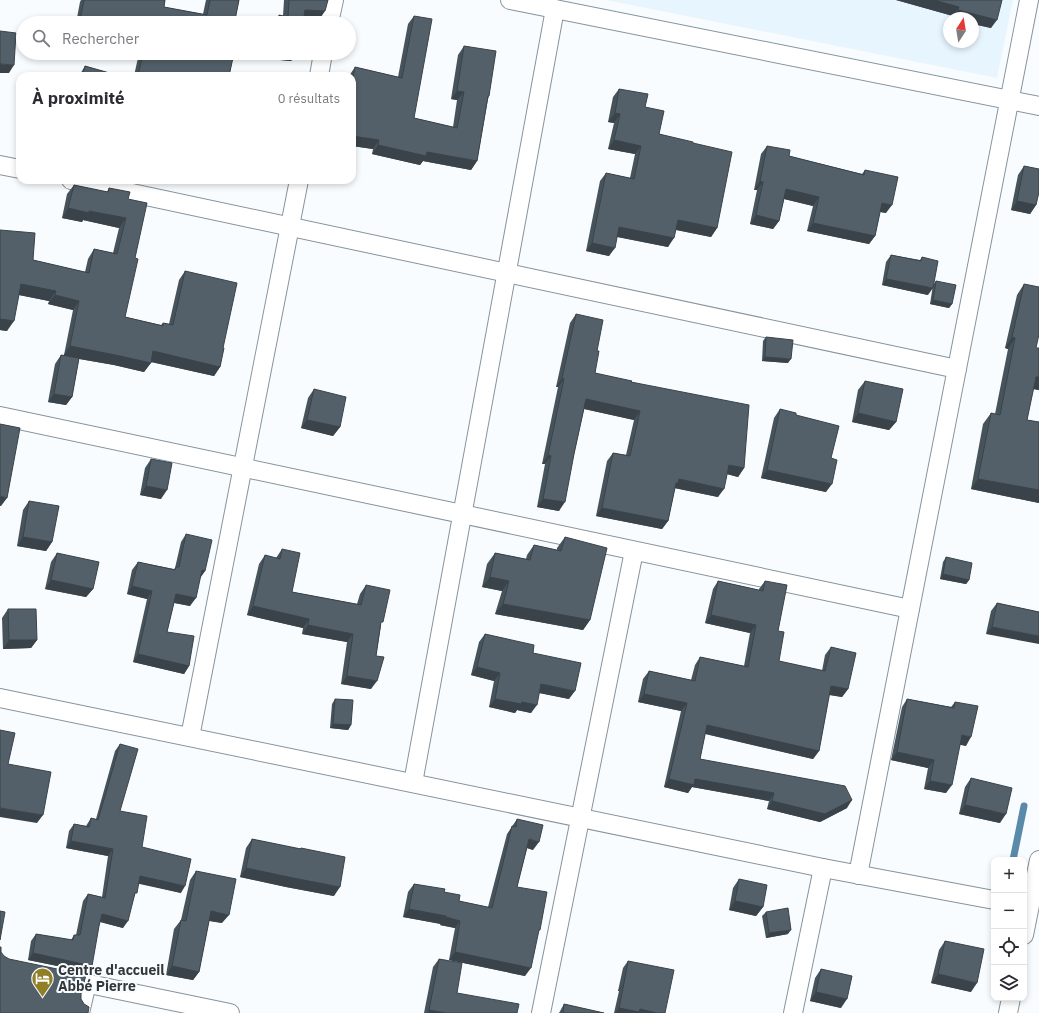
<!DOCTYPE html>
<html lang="fr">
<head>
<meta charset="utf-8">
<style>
	body { margin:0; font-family:"IBM Plex Sans",sans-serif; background:#f2f2f3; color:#2b2b33 }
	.controls { position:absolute; right:12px; bottom:12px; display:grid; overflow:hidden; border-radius:8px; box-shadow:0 2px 6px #0003 }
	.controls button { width:36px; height:36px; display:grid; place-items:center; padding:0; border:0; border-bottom:1px solid #e1e1e2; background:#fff; color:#2b2b33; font:20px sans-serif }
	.compass { position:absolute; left:943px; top:12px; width:36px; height:36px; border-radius:50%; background:#fff; box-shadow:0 2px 6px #0003; rotate:12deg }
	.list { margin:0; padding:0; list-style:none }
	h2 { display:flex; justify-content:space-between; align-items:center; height:52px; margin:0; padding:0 16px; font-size:17px }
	h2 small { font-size:13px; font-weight:400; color:#7c7c81 }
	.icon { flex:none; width:22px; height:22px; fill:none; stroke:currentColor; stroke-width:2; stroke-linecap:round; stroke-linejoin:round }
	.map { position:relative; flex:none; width:1039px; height:1013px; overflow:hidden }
	.search { position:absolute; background:#fff; box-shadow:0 2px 6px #0003; left:16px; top:16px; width:340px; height:44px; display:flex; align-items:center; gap:10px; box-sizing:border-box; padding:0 14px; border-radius:22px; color:#7c7c81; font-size:15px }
	.panel { position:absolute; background:#fff; box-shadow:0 2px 6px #0003; left:16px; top:72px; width:340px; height:112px; border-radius:12px }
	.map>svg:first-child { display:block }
</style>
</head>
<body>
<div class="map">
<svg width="1039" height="1013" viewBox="0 0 1039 1013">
	<rect width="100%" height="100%" fill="#f9fcfe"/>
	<path fill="#e7f5fe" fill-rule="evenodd" d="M606,0H1013L997,78ZM949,18H973V42H949Z"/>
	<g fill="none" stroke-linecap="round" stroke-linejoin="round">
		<path stroke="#5a8aaa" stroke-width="7" d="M1013,860L1024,806"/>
		<defs>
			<g id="minor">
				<path d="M510,0L1039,106"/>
				<path d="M329,23L334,0"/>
				<path d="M319,76L323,53"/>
				<path d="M0,165L20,169"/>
				<path d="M71,180L957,369"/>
				<path d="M0,416L910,609"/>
				<path d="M0,698L823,868L994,900"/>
				<path d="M190,737L299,180"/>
				<path d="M413,783L555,9"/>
				<path d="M858,875L1029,0"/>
				<path d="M1024,935L1039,860"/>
				<path d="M60,978L230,1013"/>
				<path d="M80,1013L87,983"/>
				<path d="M541,1013L634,551"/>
				<path d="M793,1013L823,868"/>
				<path d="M1008,1013L1011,998"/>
			</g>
		</defs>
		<use href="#minor" stroke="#86949e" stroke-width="20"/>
		<use href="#minor" stroke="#fff" stroke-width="18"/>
	</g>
	<g fill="#47535a">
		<path d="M81,0H165L164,7L203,14L206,0H239L235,20L241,23H76L80,2Z"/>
		<path d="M284,0H328L319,20L303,19V23H274L279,15L283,16Z"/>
		<path d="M896,0H1002L991,28L973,24V18H952L953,16Z"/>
		<path d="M414,16V118L453,127L457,100L451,99L458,55L464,46L489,96L488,99L477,161L471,170L423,161L420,165L372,154L373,149L352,146V76H349L355,67L398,77L408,24Z"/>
		<path d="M139,53H234L229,76H134Z"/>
		<path d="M280,53H297L291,61L280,60Z"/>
		<path d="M85,66L120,76H79Z"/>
		<path d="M619,89L645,107L659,134L693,143L717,228L711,237L676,230L668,247L617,237L609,256L586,251L600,181L606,173L630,178L635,154L608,149L614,123L608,122L613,97Z"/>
		<path d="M767,146L789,156L862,174L865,170L886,213L880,212L875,236L869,244L807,231L813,206L784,199L779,221L773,229L750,224L757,190H754L761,154Z"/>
		<path d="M1024,166L1036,205L1030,214L1011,210L1018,175Z"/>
		<path d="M74,185L107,192L109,188L128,199L135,258L125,317L161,325L163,323L169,324L179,280L185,271L223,348L220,367L214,376L151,362L144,372L114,365L79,359L72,397L66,405L48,402L55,364L61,355H64L73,310L48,304L49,301L19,295L7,331L0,330V230L33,260L85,272L88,259L94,249L113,253L119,228L83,220L82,222L62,218L67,194Z"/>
		<path d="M891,255L920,260L922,257L928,295L882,285L886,262Z"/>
		<path d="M936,281L952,304L949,308L930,304L933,285Z"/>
		<path d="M1024,284L1036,348L1039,390L1033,389L1027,420L1039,422V503L971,489L983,424L991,413L995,414L1008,349L1005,348L1017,295Z"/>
		<path d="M576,314L597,351L595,373L631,382L744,468L738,477L727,474L718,497L675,488L668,521L662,529L596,516L607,461L613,453L626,455L634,420L584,409L574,454L559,511L537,507L545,464H542L558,387H556L570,323Z"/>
		<path d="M766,337L788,363L762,361L763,341Z"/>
		<path d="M865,381L896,422L889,430L852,422L858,390Z"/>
		<path d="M314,389L340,427L333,436L301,428L308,398Z"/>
		<path d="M780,409L796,415L831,458L826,492L761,478L774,418Z"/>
		<path d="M151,459L161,499L140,495L145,468Z"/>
		<path d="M29,501L52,542L46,551L17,546L23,510Z"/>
		<path d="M186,534L205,571L200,578L190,606L174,603L167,632L189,666L184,674L133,662L147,599L127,594L132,570L138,562L174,569L175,568L181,542Z"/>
		<path d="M565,537L590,620L583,630L495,614L502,591L482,587L487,564L495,553L526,559L527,555L534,545L557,550V548Z"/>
		<path d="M282,549L292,592L357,604L360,594L366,585L381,625L376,656L371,689L341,684L347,642L302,634L303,628L247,615L259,564L265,555L276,558Z"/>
		<path d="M57,553L93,589L86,597L45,589L51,562Z"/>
		<path d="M946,557L969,580L966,584L940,579L943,562Z"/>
		<path d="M718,581L759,590V589L765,581L778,631L779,661L822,671L825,655L831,647L848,689L842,697L829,695L819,751L813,759L705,734L700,759L847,808L820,822L767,809L769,801L692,787L688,793L664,787L681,711L638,702L643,679L649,671L691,680L695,665L700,657L744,666L750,633L705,623L713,589Z"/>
		<path d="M997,603L1039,612L986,634L991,611Z"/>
		<path d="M8,609L37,640L31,648L3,649L2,618Z"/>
		<path d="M485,634L533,653L569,699L539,693L531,713L517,710L515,713L489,707L494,681L471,675L479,642Z"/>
		<path d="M335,699L351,725L348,730L330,728L332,704Z"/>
		<path d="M907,699L951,707L955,702L966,746L960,744L946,793L924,789L928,768L891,760L902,707Z"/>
		<path d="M120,744V811L142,847L181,893L139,883L123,928L100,922L87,972L28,960L31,941L36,934L71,940L74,935H76L83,901L88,894L102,897L108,856L66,848L69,831L74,824L86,826L91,818L96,819L115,751Z"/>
		<path d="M971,778L1000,823L959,814L965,787Z"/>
		<path d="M517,819L533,850L527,848L517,887L538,933L525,976L449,960L455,928L440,925L441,924L403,917L408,892L414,884L444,892L459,901L488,907L507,834Z"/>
		<path d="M252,839L300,849L301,848L334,896L286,887L240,877L246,848Z"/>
		<path d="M196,871L222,923L209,921L199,972L193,980L166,975L174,929L181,920L190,880Z"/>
		<path d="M739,879L763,907L756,916L729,910L733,888Z"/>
		<path d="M766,912L788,934L766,938L762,916Z"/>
		<path d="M945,941L971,992L931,983L939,950Z"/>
		<path d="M439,959L457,993L517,1013H424L433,967Z"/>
		<path d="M628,961L665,1013H614L619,991H618L623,968Z"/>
		<path d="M821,969L841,1008L810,1001L815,978Z"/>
		<path d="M564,1004L604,1013H559Z"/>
	</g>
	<g fill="#3a434a">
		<path d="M896,0H934L959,7L953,16Z"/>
		<path d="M305,10L325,11L319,20L299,19Z"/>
		<path d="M958,10L997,20L991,28L973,24V18H952Z"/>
		<path d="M80,20L93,23H78Z"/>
		<path d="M284,53H297L291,61L280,60Z"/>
		<path d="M0,64L14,65L9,73H0Z"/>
		<path d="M457,91L464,92L457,100L451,99Z"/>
		<path d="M615,113L620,114L614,123L608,122Z"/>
		<path d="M352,136L379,140L373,149L352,146Z"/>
		<path d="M614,140L641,146L635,154L608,149Z"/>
		<path d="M378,145L427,152L477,161L471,170L423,161L420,165L372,154Z"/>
		<path d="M121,180H130L129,182Z"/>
		<path d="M222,180H245L242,184Z"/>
		<path d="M760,181L763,182L757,190H754Z"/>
		<path d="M786,189L819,197L813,206L780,198Z"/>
		<path d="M1017,201L1036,205L1030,214L1011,210Z"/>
		<path d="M882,203L892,205L886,213L876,211Z"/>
		<path d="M68,208L89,211L126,218L119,228L83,220L82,222L62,218Z"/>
		<path d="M756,215L779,221L773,229L750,224Z"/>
		<path d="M678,220L717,228L711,237L672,229Z"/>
		<path d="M813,223L875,236L869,244L807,231Z"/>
		<path d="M619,227L674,238L668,247L613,236Z"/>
		<path d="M592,243L615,248L609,256L586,251Z"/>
		<path d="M886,279L933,288L928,295L882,285Z"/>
		<path d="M21,284L56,291L49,301L14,294Z"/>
		<path d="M55,295L79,301L73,310L48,304Z"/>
		<path d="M933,300L952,304L949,308L930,304Z"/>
		<path d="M0,319L14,321L7,331L0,330Z"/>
		<path d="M1012,337L1015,338L1008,349L1005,348Z"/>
		<path d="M70,346L120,356L151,363L144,372L114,365L63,356Z"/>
		<path d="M153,351L220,367L214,376L147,361Z"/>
		<path d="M765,357L791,359L788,363L762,361Z"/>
		<path d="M1036,377H1039V390L1028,388Z"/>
		<path d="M562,378L564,379L558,387H556Z"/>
		<path d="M54,394L72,397L66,405L48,402Z"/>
		<path d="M586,399L640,411L634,420L580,408Z"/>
		<path d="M858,413L896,422L889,430L852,422Z"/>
		<path d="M307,420L340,427L333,436L301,428Z"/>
		<path d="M548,455L551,456L545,464H542Z"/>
		<path d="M729,465L744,468L738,477L723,473Z"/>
		<path d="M767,470L832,484L826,492L761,478Z"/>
		<path d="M679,479L724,489L718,497L674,488L676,483Z"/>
		<path d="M978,479L1039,490V503L971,489Z"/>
		<path d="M146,486L167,490L161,499L140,495Z"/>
		<path d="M0,496L7,498L1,506H0Z"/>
		<path d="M543,499L565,502L559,511L537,507Z"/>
		<path d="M602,508L668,521L662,529L596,516Z"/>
		<path d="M23,537L52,542L46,551L17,546Z"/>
		<path d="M202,570L205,571L200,578Z"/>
		<path d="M943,574L969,580L966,584L940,579Z"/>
		<path d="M490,577L509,581L502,591L482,587Z"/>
		<path d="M51,580L93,589L86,597L45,589Z"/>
		<path d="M132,586L152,591L147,599L127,594Z"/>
		<path d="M176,594L196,598L190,606L170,602Z"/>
		<path d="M503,604L590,620L583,630L495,614Z"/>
		<path d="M253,606L309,619L303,628L247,615Z"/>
		<path d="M711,615L756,625L750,633L705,623Z"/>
		<path d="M308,625L353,634L347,642L302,634Z"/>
		<path d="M992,627L1039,636V644L986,634Z"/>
		<path d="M9,640H37L31,648L3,649Z"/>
		<path d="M138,654L189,666L184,674L133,662Z"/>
		<path d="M477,667L500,673L494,681L471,675Z"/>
		<path d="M347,676L377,681L371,689L341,684Z"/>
		<path d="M541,684L575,691L569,699L535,692Z"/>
		<path d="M831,686L848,689L842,697L825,694Z"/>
		<path d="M644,694L687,703L681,711L638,702Z"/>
		<path d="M495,699L522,702L537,705L531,713L517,710L515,713L489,707Z"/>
		<path d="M333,724L351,725L348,730L330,728Z"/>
		<path d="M707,725L819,751L813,759L702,733Z"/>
		<path d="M962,735L971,737L966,746L956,744Z"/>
		<path d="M897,752L934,760L928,768L891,760Z"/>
		<path d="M669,779H695L774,793L769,801L692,787L688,793L664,787Z"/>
		<path d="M930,781L952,785L946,793L924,789Z"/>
		<path d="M852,800L847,808L820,822L767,809L772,801Z"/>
		<path d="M965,805L1006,814L1000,823L959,814Z"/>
		<path d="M0,808L43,815L37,823L0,817Z"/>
		<path d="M529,839L539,842L533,850L524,847Z"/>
		<path d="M71,841L113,849L108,856L66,848Z"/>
		<path d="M246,868L340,887L334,896L286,887L240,877Z"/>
		<path d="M140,876L185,886L181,893L135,883Z"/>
		<path d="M735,901L763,907L756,916L729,910Z"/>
		<path d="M409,909L446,916L441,924L403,917Z"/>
		<path d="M211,911L229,915L222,923L205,920Z"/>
		<path d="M102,914L128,921L123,928L97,921Z"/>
		<path d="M446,917L460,921L455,928L440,925Z"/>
		<path d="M791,930L788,934L766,938L769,933Z"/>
		<path d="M455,952L531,968L525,976L449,960Z"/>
		<path d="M33,953L92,966L87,972L28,960Z"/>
		<path d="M172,966L199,972L193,980L166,975Z"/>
		<path d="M938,974L977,983L971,992L931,983Z"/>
		<path d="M624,983L619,991H618Z"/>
		<path d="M816,992L847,999L841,1008L810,1001Z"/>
		<path d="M619,1008L640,1009L657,1013H615Z"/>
		<path d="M429,1010L446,1013H427Z"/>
	</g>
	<g fill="#536069" stroke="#3a434a">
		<path d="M84,0H165L164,7L207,15L210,0H239L235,20L241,21V23H93L80,20Z"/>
		<path d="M289,0H328L325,11L305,10L303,23H278L279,15L288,17Z"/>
		<path d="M934,0H1002L997,20L958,10L959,7Z"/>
		<path d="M414,16L432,19L414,118L457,128L464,92L457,91L464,46L496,51L489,96H488L477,161L427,152L426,156L378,145L379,140L352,136V82L355,67L402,78Z"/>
		<path d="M0,31L16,33L14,65L0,64Z"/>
		<path d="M143,53H234L229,76H138Z"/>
		<path d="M85,66L120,76H82Z"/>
		<path d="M619,89L648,94L645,107L664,111L659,134L693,142V143L732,152L717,228L678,220L674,238L619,227L615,248L592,243L606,173L634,179L641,146L614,140L620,114L615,113Z"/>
		<path d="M767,146L790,150L789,156L864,175L865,170L898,177L892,205L882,203L875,236L813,223L819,197L786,189L779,221L756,215L763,182L760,181Z"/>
		<path d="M1024,166L1039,169V192L1036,205L1017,201Z"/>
		<path d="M74,185L108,192L109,188L130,192L128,199L147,203L135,258L138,259L125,317L163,326V323L173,325L185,271L237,283L223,348H224L220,367L153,351L151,363L120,356L70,346L79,301L55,295L56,291L21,284L14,321L0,319V230L35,233L33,260L89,273L94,249L117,254L126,218L89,211V213L68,208Z"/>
		<path d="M891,255L921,261L922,257L938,261L933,288L886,279Z"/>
		<path d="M936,281L956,285L952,304L933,300Z"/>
		<path d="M1024,284L1039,287V334L1036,348H1039V377H1036L1027,420L1039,422V490L978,479L991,413L1000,415L1015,338L1012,337Z"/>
		<path d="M576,314L603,320L597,351H599L595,373L632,381L631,382L749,405L744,468L729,465L724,489L679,479L678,483H676L668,521L602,508L613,453L630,456L640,411L586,399L574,454L565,502L543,499L551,456L548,455L564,379L562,378Z"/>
		<path d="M766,337L793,340L791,359L765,357Z"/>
		<path d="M61,355L79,358L72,397L54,394Z"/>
		<path d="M865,381L903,389L896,422L858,413Z"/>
		<path d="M314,389L346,397L340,427L307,420Z"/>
		<path d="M780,409L796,413V415L839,426L831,458L837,460L832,484L767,470Z"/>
		<path d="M0,424L20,428L7,498L0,496Z"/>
		<path d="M151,459L172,463L167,490L146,486Z"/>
		<path d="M29,501L59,506L52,542L23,537Z"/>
		<path d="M186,534L212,540L205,571L202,570L196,598L176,594L167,632L194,636L189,666L138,654L152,591L132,586L138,562L175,570L176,567H179Z"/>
		<path d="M565,537L607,548L590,620L503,604L509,581L490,577L495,553L530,560L534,545L561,551Z"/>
		<path d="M282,549L300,553L292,592L361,605L366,585L390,590L383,622H381L376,656L384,657L377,681L347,676L353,634L308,625L309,619L253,606L265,555L280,559Z"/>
		<path d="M57,553L99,562L93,589L51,580Z"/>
		<path d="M946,557L972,563L969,580L943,574Z"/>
		<path d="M718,581L763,591L765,581L787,585L778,631L784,632L779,661L825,671L831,647L856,653L848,689L831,686L819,751L707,725L700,759L845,786L852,800L825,814L772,801L774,793L695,779L694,785L669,779L687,703L644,694L649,671L695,681L700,657L748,667L756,625L711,615Z"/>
		<path d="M997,603L1039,612V636L992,627Z"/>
		<path d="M8,609H36L37,640H9Z"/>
		<path d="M485,634L534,645L533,653L581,663L575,691L541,684L537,705L522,702L521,704L495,699L500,673L477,667Z"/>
		<path d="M335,699L353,700L351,725L333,724Z"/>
		<path d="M907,699L954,708L955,702L978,706L971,737L962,735L952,785L930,781L934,760L897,752Z"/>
		<path d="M0,730L15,733L8,764L51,772L43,815L0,808Z"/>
		<path d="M120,744L138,749L120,811L147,816L142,847L191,859L185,886L140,876L137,893H135L128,921L102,914L99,926L92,966L33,953L36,934L73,940L74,935H80L88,894L105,898L113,849L71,841L74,824L89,827L91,818L98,820Z"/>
		<path d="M971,778L1012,788L1006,814L965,805Z"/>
		<path d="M517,819L543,825L539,842L529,839L517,887L547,892L540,930H539L531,968L455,952L460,921L446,917V916L409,909L414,884L445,889L444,892L460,895L459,901L492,908L512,826L516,827Z"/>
		<path d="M252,839L301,849V848L345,857L340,887L293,878L246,868Z"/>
		<path d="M196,871L236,879L229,915L211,911L199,972L172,966L181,920L186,921Z"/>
		<path d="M739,879L767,885L763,907L735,901Z"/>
		<path d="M788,908L791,930L769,933L766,912Z"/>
		<path d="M0,911L5,912L0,940Z"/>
		<path d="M945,941L984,949L977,983L938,974Z"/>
		<path d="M0,947H1V952L4,956L9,959L86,975L81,994V999L84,1004L89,1007L88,1013H0Z"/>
		<path d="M439,959L462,963L457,993L519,1004L517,1013H446L429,1010Z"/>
		<path d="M628,961L674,970L665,1013H657L640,1009L639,1012L619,1008L624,983Z"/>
		<path d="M821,969L852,976L847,999L816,992Z"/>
		<path d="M564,1004L604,1013H563Z"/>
	</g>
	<defs>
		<symbol id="hotel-pin" viewBox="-11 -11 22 30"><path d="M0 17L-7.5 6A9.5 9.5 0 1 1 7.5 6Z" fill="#907f26" stroke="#f9fcfe"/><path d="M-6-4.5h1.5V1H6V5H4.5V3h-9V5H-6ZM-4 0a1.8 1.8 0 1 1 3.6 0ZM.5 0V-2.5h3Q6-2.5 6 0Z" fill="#fff"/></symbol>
	</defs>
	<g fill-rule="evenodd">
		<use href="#hotel-pin" x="30" y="966" width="25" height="34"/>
	</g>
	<g text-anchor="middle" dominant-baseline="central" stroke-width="4" stroke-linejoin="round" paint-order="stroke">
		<g font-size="14" font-weight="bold" fill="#31373b" stroke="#f9fcfe" text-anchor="start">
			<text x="58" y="970">Centre d'accueil<tspan x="58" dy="16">Abbé Pierre</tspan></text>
		</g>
	</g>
</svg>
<div class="controls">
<button>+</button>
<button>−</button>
<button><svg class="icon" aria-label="locate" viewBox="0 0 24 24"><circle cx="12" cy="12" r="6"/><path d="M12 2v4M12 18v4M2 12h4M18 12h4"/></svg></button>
<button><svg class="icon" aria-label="layers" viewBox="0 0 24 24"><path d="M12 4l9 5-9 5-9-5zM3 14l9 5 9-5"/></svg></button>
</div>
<svg class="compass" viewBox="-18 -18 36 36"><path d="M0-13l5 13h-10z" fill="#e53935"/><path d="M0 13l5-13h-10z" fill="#7c7c81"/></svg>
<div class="search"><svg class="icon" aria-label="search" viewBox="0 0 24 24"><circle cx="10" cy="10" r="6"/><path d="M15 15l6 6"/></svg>Rechercher</div>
<section class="panel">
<h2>À proximité<small>0 résultats</small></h2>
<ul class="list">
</ul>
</section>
</div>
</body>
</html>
